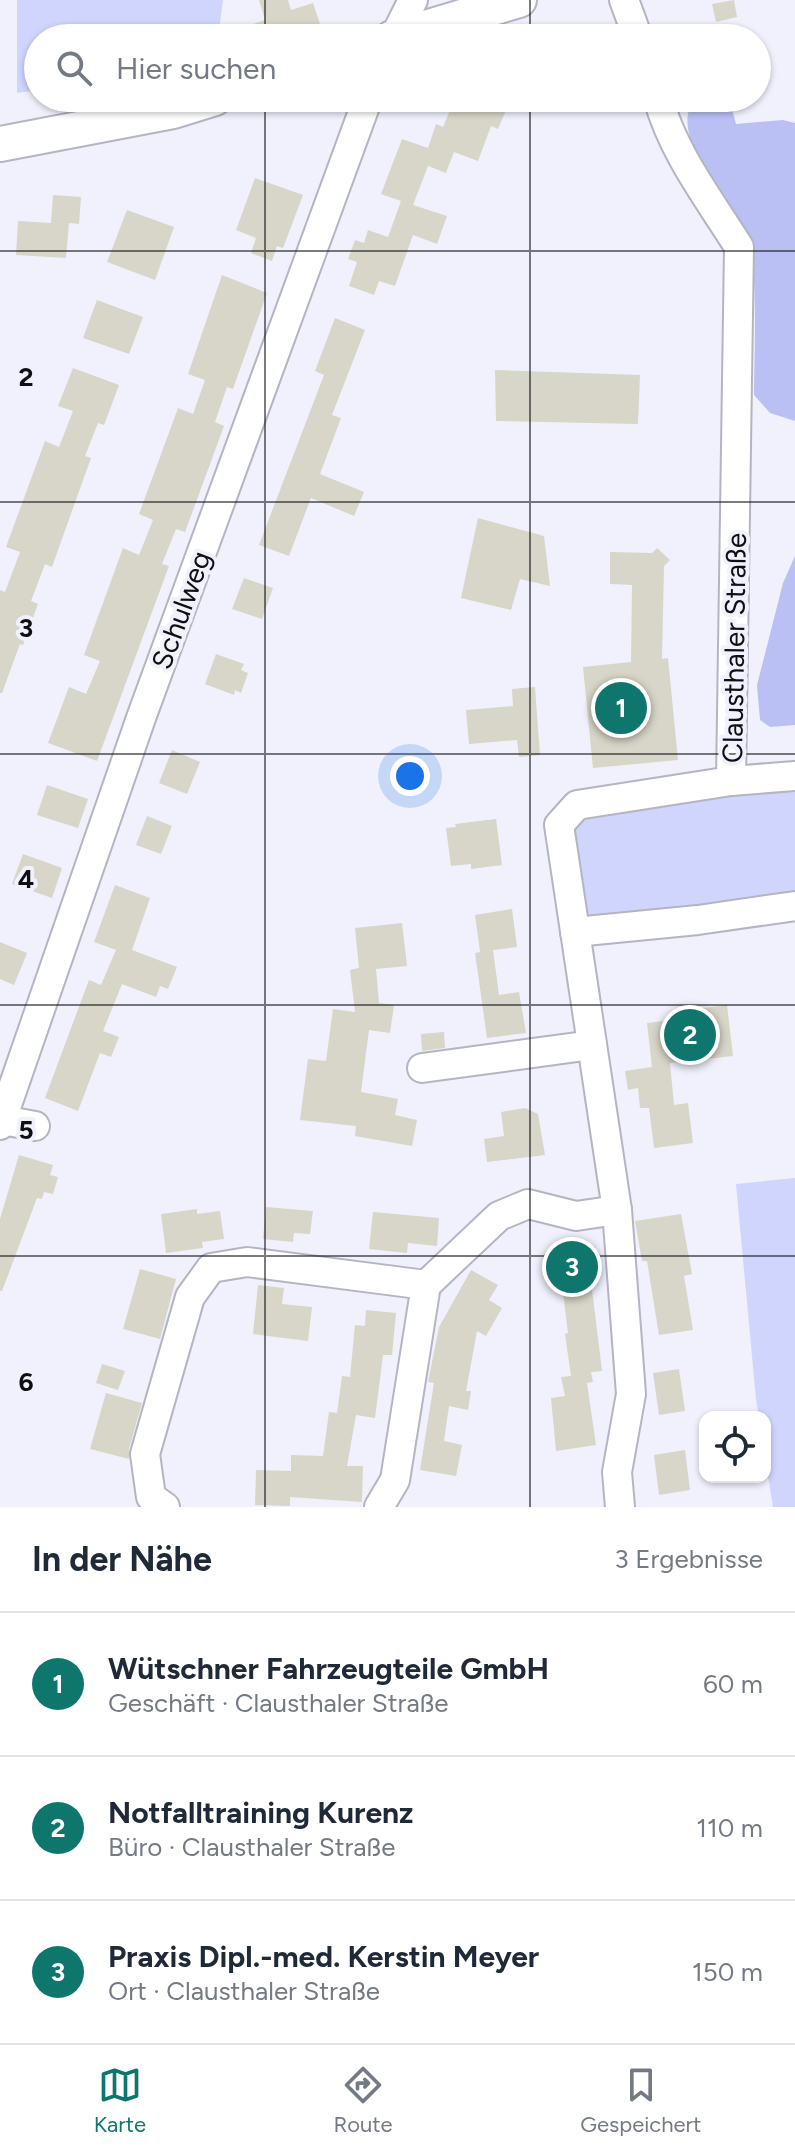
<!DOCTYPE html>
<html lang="de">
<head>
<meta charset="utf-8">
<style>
	body { margin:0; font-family:Figtree,sans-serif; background:#f6f6f7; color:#1f2937 }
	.controls { position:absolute; right:24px; bottom:24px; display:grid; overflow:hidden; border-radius:16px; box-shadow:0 2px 6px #0004 }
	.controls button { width:72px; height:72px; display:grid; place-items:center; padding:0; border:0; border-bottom:2px solid #e0e1e3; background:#fff; color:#1f2937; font:40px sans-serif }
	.you { position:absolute; left:410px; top:776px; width:28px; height:28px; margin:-20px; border:6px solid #fff; border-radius:50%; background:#1a73e8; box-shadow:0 0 0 12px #1a73e833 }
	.badge { display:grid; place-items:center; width:52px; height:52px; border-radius:50%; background:#0f766e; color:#fff; font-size:26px; font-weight:700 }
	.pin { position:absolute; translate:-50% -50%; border:4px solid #fff; box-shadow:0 2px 8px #0006 }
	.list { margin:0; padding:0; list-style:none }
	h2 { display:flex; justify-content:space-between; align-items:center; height:104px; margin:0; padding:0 32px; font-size:34px }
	h2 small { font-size:26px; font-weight:400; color:#747a83 }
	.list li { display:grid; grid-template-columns:52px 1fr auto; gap:24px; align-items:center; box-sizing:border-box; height:144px; padding:0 32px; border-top:2px solid #e0e1e3 }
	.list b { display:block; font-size:30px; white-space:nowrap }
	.list p { margin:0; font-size:26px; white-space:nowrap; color:#747a83 }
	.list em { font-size:26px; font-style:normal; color:#747a83 }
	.icon { flex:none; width:44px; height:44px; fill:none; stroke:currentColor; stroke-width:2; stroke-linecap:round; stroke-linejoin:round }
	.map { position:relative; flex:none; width:795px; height:1507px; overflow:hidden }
	.search { position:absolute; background:#fff; box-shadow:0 2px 6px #0004; left:24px; right:24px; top:24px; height:88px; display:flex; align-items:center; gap:20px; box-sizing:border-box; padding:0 28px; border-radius:44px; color:#747a83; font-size:30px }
	.sheet { height:536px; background:#fff }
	nav { display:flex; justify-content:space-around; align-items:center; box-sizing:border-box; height:112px; border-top:2px solid #e0e1e3; background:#fff; font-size:22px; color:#747a83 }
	nav a { display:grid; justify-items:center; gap:4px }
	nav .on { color:#0f766e }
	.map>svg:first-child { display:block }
</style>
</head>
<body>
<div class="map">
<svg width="795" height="1507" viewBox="0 0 795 1507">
	<rect width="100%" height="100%" fill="#f0f1fc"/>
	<g fill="#d0d5fe">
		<path d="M17,0H223L218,38H38V90L17,93Z"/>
		<path d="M795,776V906L575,932L559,825L577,805Z"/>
		<path d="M795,1178V1507H773L765,1457V1417H759L756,1399L736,1184Z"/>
	</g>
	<g fill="#bac0f3">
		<path d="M699,98H729L736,124L783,120L795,123V421L770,413L754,395C754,363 759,263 747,240C734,213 659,123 699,98Z"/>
		<path d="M795,556V725L770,727L760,720L757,685L783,583Z"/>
	</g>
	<g fill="#d8d6c8">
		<path d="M259,0H288L291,10L313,3L323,33L307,38H221L220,35L265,20Z"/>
		<path d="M734,0L737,17L716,22L712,4Z"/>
		<path d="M455,98H511L498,129L491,126L478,161L454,152L446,173L428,166L413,205L447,216L437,244L413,235L395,286L379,281L374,295L349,286L357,262L348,259L355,240L364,243L368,230L388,237L401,201L381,194L402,139L428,148L436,124L443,127Z"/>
		<path d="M255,178L303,195L283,248L277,246L272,261L251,253L256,238L236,230Z"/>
		<path d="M53,195L81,197L79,224L69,223L66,258L16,255L18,221L51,223Z"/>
		<path d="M127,210L174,227L155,280L107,262Z"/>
		<path d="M222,275L267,293L233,389L227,387L215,422L224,426L185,532L176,529L162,564L169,566L97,761L48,743L69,687L86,694L100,661L84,655L123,548L139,555L153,520L139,514L178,408L193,414L205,380L188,374Z"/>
		<path d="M97,300L143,317L129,354L83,338Z"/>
		<path d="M335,318L365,330L332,415L341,418L320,474L364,492L354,516L311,498L289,556L259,545L324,375L315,371Z"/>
		<path d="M73,368L119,385L104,425L98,423L85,456L91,458L68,522L52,567L45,564L31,601L38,604L23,645L20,644L2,693H0V590L5,592L20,552L6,547L45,441L59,447L73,411L58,406Z"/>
		<path d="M495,370L640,375L638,424L496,421Z"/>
		<path d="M478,518L544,536L550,586L520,579L511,610L461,598Z"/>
		<path d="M657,548L670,560L664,566L662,659L668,658L678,760L593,768L583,667L631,662L632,585L610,584V552L652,553Z"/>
		<path d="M244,578L273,588L262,619L232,609Z"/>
		<path d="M216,654L244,664L241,670L248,673L241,693L235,690L234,695L205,684Z"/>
		<path d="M535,687L540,755L519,757L517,740L469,744L466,710L513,706L512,689Z"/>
		<path d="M172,750L200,762L187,794L159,783Z"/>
		<path d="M47,785L88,799L78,828L37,815Z"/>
		<path d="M147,816L172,826L161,854L136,845Z"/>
		<path d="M496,819L502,865L471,869V864L451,866L446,828L456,827L455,824Z"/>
		<path d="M23,854L62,868L52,898L12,884Z"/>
		<path d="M115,885L150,898L132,950L177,967L168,989L160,986L156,997L122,984L103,1031L119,1037L111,1057L100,1053L78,1111L45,1098L89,980L101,985L116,950L94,942Z"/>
		<path d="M512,909L517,947L493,950L499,995L519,992L526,1033L487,1038L475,953L480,952L475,915Z"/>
		<path d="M402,923L407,966L376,969L379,1003L394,1005L390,1033L369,1030L361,1092L398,1099L395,1115L417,1120L412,1146L355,1136L356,1126L300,1120L308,1059L326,1061L333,1009L355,1012L350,970L359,968L355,928Z"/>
		<path d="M0,942L27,953L14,985L0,979Z"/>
		<path d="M727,1005L733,1056L670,1063L674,1105L688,1103L693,1143L654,1148L649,1108H640L638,1088L628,1090L625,1071L652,1067L647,1023L672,1020L671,1012Z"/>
		<path d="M444,1032L445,1048L422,1051L421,1034Z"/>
		<path d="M525,1108L538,1114L545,1155L487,1162L484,1139L504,1136L501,1112Z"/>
		<path d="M19,1155L53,1165L50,1175L58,1177L53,1194L44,1192L42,1199L37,1198L2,1291H0V1219Z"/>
		<path d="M266,1207L313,1211L310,1234L294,1233L293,1242L263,1239Z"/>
		<path d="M197,1209V1214L220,1211L224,1239L202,1242L203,1248L166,1253L161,1214Z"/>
		<path d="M373,1212L439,1218L437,1246L408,1243L407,1253L369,1249Z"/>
		<path d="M681,1214L692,1274L684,1276L693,1330L659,1335L647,1261H642L635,1221Z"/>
		<path d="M595,1246L600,1279L591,1281L602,1371L591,1372L593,1382L587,1383L596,1445L556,1451L551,1398L565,1396L561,1377L571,1376L565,1334L568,1333L562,1285L549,1287L544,1254Z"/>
		<path d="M140,1269L176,1279L160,1339L123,1329Z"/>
		<path d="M471,1270L498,1285L489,1300L502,1308L486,1336L477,1331L466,1391H471L468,1410L449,1406L444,1441L462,1445L456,1476L420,1470L434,1383L428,1382L439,1327Z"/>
		<path d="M258,1285L284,1288L282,1304L312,1307L308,1341L253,1334Z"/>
		<path d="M366,1310L396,1313L392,1355H383L375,1418L356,1415L347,1466H363L362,1502L290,1497V1506L255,1505L256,1470L291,1471V1455L323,1456L329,1412L337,1413L342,1376L350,1377L355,1325L365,1326Z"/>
		<path d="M102,1364L125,1371L118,1390L96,1383Z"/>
		<path d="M679,1369L685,1411L659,1415L653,1373Z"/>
		<path d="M106,1393L142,1403L129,1449V1459L90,1449Z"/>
		<path d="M685,1450L690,1490L659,1495L654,1455Z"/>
	</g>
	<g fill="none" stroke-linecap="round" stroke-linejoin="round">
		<defs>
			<g id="minor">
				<path d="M624,0L638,38"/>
				<path d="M394,38L413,0"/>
				<path d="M658,98C673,153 709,199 739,247L731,781"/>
				<path d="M575,932L698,920L795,906"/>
				<path d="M422,1068L592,1045"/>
				<path d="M2,1120L35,1126"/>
				<path d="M0,1125L141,718L368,98"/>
				<path d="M165,1507L151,1497L145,1454L190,1297L211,1268L247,1262L426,1285"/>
				<path d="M379,1507L395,1480L426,1285L499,1216L528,1204L576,1216L617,1210"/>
				<path d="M620,1507L617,1472L631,1394L617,1210L559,825L577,805L731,781L795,776"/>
			</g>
			<g id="major">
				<path d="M392,38L519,0"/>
				<path d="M0,144L173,111L215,98"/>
			</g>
		</defs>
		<use href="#minor" stroke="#b3b5c2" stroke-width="32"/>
		<use href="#major" stroke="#b3b5c2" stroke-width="38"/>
		<use href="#minor" stroke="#fff" stroke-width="28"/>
		<use href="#major" stroke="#fff" stroke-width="34"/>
	</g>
	<path fill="none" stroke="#0e0f13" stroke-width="2" stroke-opacity="0.55" d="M265,0V38M530,0V38M265,98V1507M530,98V1507M0,251H795M0,502H795M0,754H795M0,1005H795M0,1256H795"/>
	<g text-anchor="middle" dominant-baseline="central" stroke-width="8" stroke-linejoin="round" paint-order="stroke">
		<g font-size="28" fill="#0e0f13" stroke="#f0f1fc">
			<text transform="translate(181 610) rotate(-70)">Schulweg</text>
			<text transform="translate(734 648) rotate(-89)">Clausthaler Straße</text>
		</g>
	</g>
	<g font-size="26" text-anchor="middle" font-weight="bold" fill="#0e0f13" stroke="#f0f1fc" stroke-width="8" stroke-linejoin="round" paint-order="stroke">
		<text x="26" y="386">2</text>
		<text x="26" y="637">3</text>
		<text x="26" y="888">4</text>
		<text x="26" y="1139">5</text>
		<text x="26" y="1391">6</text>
	</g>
</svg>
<div class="controls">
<button><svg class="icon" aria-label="locate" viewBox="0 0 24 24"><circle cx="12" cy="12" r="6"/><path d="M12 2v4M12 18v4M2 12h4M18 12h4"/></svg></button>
</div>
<div class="you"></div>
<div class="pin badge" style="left:621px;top:708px">1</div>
<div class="pin badge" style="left:690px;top:1035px">2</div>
<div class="pin badge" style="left:572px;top:1267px">3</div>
<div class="search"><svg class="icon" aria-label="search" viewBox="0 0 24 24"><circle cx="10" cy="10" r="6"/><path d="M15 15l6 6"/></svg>Hier suchen</div>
</div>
<section class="sheet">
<h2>In der Nähe<small>3 Ergebnisse</small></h2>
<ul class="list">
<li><span class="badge">1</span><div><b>Wütschner Fahrzeugteile GmbH</b><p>Geschäft · Clausthaler Straße</p></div><em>60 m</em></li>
<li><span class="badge">2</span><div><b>Notfalltraining Kurenz</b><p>Büro · Clausthaler Straße</p></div><em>110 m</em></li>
<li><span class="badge">3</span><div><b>Praxis Dipl.-med. Kerstin Meyer</b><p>Ort · Clausthaler Straße</p></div><em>150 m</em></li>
</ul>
</section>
<nav>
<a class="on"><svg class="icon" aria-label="map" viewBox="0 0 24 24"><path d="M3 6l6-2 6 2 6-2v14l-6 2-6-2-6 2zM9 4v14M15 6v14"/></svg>Karte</a>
<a><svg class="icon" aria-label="directions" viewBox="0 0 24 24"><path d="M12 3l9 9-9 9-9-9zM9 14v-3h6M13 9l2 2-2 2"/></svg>Route</a>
<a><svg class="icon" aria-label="saved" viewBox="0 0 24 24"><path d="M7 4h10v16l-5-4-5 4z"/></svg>Gespeichert</a>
</nav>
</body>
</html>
